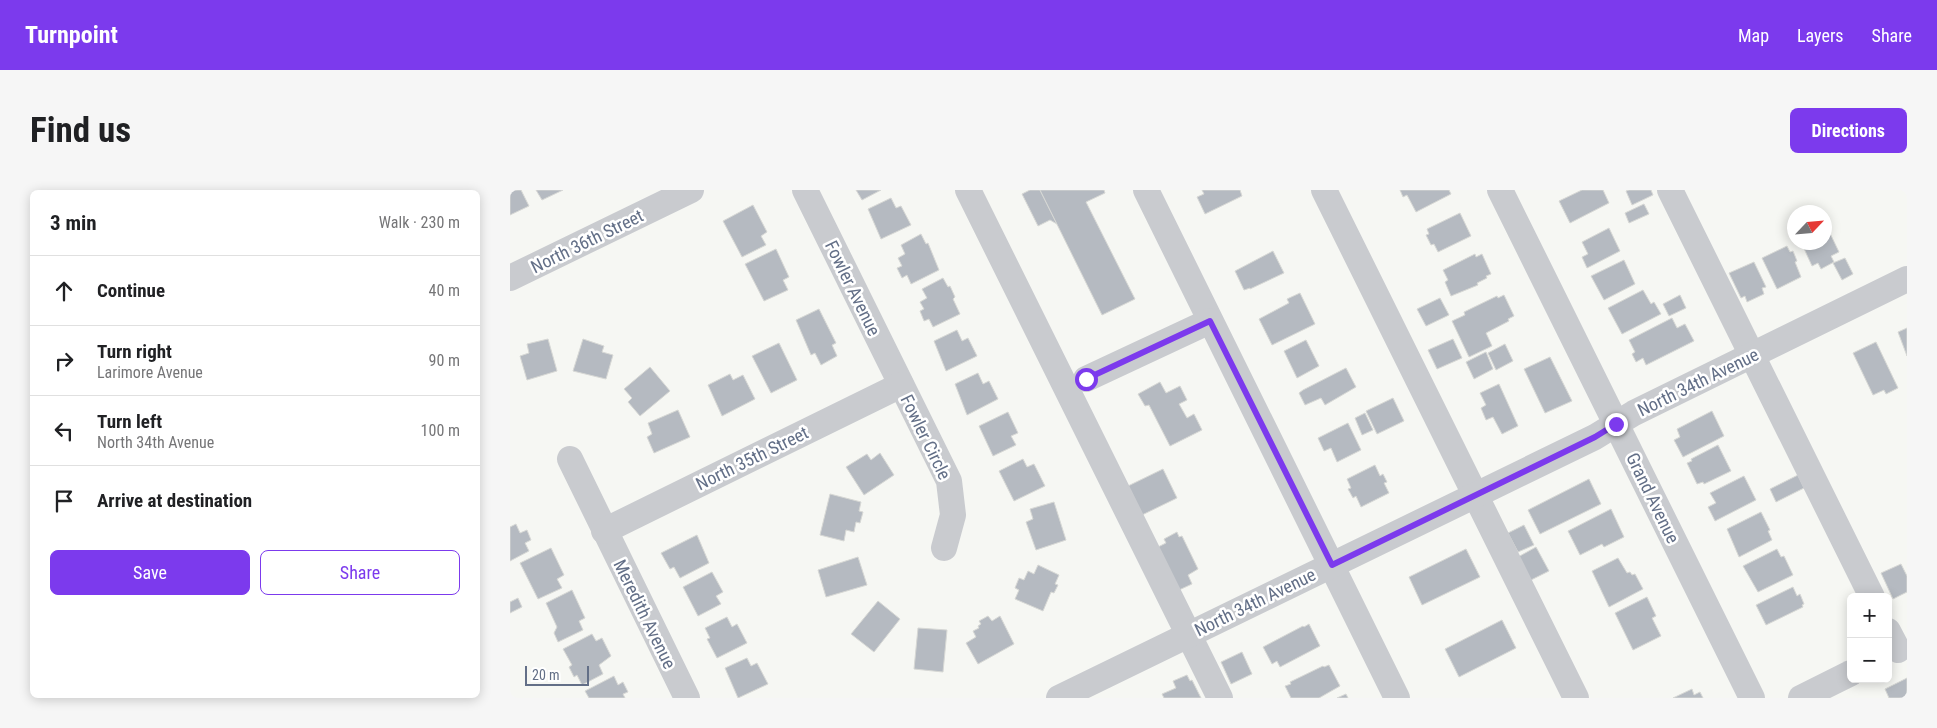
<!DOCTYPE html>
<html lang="en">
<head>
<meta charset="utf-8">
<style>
	body { margin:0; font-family:"Roboto Condensed",sans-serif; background:#f6f6f6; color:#202124 }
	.controls { position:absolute; right:15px; bottom:15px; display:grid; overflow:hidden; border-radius:8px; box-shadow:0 2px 12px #0003 }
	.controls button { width:45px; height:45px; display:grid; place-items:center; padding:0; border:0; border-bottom:1px solid #e0e0e0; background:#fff; color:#202124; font:25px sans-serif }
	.compass { position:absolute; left:1277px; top:15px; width:45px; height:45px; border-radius:50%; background:#fff; box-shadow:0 2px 12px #0003; rotate:64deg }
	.scale { position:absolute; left:15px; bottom:12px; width:64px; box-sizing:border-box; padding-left:5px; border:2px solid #636f87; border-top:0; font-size:14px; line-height:18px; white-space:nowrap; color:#636f87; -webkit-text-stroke:4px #fff; paint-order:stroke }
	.stop { position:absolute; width:15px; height:15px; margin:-11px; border:4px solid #7c3aed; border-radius:50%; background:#fff }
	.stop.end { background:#7c3aed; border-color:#fff; box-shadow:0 1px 5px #0008 }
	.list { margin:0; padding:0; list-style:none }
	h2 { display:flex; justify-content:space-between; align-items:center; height:65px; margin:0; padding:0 20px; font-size:21px }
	h2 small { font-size:16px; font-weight:400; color:#757577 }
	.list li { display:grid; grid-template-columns:32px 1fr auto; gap:15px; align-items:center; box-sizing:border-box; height:70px; padding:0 20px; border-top:1px solid #e0e0e0 }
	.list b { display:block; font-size:19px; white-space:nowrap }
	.list p { margin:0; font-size:16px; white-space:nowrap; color:#757577 }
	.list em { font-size:16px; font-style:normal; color:#757577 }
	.actions { display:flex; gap:10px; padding:15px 20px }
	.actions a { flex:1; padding:11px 0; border:1px solid #7c3aed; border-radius:8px; text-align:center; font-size:18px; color:#7c3aed }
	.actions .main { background:#7c3aed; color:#fff }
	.icon { flex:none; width:28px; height:28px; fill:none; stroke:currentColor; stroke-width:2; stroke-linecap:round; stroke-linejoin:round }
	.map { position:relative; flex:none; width:1397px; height:508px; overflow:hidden; border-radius:8px }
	header { display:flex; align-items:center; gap:30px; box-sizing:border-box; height:70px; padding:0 25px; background:#7c3aed; color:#fff }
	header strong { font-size:24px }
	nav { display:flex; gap:28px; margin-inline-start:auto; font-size:18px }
	.intro { display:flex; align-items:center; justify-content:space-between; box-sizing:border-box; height:120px; padding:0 30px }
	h1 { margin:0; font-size:35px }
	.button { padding:12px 22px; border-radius:8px; background:#7c3aed; color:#fff; font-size:18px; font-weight:700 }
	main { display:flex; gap:30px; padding:0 30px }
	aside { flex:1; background:#fff; border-radius:8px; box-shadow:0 2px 12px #0003 }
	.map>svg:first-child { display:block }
</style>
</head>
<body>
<header>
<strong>Turnpoint</strong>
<nav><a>Map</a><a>Layers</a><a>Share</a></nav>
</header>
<div class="intro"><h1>Find us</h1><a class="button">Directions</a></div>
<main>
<aside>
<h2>3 min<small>Walk · 230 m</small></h2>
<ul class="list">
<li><svg class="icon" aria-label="ahead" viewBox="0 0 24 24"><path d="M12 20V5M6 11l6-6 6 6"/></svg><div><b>Continue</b></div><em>40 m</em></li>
<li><svg class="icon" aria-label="right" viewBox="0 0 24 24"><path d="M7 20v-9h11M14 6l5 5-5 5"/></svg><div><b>Turn right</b><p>Larimore Avenue</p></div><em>90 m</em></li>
<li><svg class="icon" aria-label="left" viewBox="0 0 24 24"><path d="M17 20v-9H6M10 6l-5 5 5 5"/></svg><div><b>Turn left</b><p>North 34th Avenue</p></div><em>100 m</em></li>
<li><svg class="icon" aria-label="arrive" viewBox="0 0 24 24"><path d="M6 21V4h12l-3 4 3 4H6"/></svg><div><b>Arrive at destination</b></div></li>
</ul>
<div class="actions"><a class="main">Save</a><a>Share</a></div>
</aside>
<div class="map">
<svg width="1397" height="508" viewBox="0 0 1397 508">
	<rect width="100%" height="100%" fill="#f6f7f3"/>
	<g fill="#b5bac1" stroke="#d7d8d5">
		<path d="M0,0H11L19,16L0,25Z"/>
		<path d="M26,0H53L32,10Z"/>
		<path d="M346,0H371L352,10Z"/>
		<path d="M520,0H530L547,34L540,30L528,36L512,4Z"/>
		<path d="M530,0H594L595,3L576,12L625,109L592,125Z"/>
		<path d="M692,0H730L732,6L695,24L687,7L694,4Z"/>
		<path d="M890,0H939L941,4L906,22L897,5L893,7Z"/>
		<path d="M1072,0H1093L1099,13L1060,33L1049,11Z"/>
		<path d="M1119,0H1141L1143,5L1122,15L1116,1Z"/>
		<path d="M381,8L386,18L391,16L401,35L371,49L358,19Z"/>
		<path d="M1134,14L1139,24L1119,33L1115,23Z"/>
		<path d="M243,15L257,42L251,46L256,55L232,67L213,31Z"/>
		<path d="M950,23L961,46L928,62L924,54L921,55L916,45L919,44L917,39Z"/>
		<path d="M1316,35L1329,62L1321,66L1324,72L1311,79L1308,73L1302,76L1291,52H1314Z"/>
		<path d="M1099,38L1110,61L1077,78L1072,67L1078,64L1072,52Z"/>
		<path d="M411,44L416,54L418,53L429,80L401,94L397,85L392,88L387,78L392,76L388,68L395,64L391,55Z"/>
		<path d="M1277,56L1280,62L1283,61L1287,71L1285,72L1291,87L1267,99L1252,68Z"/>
		<path d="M266,59L279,87L273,90L278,100L254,111L235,74Z"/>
		<path d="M763,61L774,83L740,99V98L734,100L725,81Z"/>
		<path d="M965,64L966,67L972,64L981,84L976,86L977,88L967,93L968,95L941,106L935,92L938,90L933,80Z"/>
		<path d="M1335,68L1343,84L1332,90L1323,73Z"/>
		<path d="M1114,70L1125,94L1094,110L1081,86Z"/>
		<path d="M1244,72L1256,97L1252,98L1254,104L1237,112L1235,106L1231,108L1219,83Z"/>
		<path d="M433,88L438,97L440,96L445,107L443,109L450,124L423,137L419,129L414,131L410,121L414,119L410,112L417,108L412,99Z"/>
		<path d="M1133,100L1141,114L1144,112L1151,124L1112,144L1098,118Z"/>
		<path d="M790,103L805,134L762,155L749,129L779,113L777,109Z"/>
		<path d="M994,105L1004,126L998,129L999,131L976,143L982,156L959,167L942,131L955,125L954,122L987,106L988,108Z"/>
		<path d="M1170,105L1176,118L1159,126L1153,114Z"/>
		<path d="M930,108L939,125L916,136L907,119Z"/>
		<path d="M309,119L326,153L322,155L327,166L311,175L305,163L301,165L286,130Z"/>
		<path d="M1162,128L1167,138L1175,134L1184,151L1136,175L1133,168L1126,172L1122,164L1125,162L1119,150Z"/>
		<path d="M1397,138V166L1388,142Z"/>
		<path d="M447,140L452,151L458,148L467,166L436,181L424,151Z"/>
		<path d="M38,149L47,181L17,190L10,166L19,163L17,154Z"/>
		<path d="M73,149L94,156L92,162L103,165L96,189L63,181Z"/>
		<path d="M943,149L952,168L927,179L918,160Z"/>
		<path d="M796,150L809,176L787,188L774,161Z"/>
		<path d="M1366,152L1388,198L1376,204L1374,200L1363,205L1343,163Z"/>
		<path d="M269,153L287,190L261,203L242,166Z"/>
		<path d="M995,154L1003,171L986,180L978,163Z"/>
		<path d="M976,162L983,179L964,189L956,172Z"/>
		<path d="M1040,167L1062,211L1035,223L1014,179Z"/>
		<path d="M140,177L160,201L130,226L118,212L122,208L114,199Z"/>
		<path d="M836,178L846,197L815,215L811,208L795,215L789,203L793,200Z"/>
		<path d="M468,183L473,194L479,191L488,209L457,225L445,194Z"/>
		<path d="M220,184L223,190L233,185L245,209L212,226L198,195Z"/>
		<path d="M650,192L656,203L670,196L677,210L669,214L677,228L684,224L692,240L660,256L639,215L635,216L628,204Z"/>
		<path d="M989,194L1008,236L992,244L983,227L976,230L971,218L976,215L970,203Z"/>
		<path d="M883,208L894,231L867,244L856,221Z"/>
		<path d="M168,220L180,247L144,263L137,247L142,244L138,233Z"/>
		<path d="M1202,221L1214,246L1173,267L1164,250L1170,247L1167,239Z"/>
		<path d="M498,222L508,243L501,246L506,255L483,266L469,236Z"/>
		<path d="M855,223L863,240L852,245L845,228Z"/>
		<path d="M838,233L851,260L827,272L821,258L814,261L808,248Z"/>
		<path d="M1208,255L1221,281L1194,294L1193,292L1187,294L1177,273L1182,271L1181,269Z"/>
		<path d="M370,263L384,285L354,305L336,277L357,264L361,270Z"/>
		<path d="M513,269L517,277L524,274L535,296L504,311L489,281Z"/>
		<path d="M865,275L870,286L873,284L877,292L874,293L879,303L851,317L846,306L843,308L838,299L841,298L837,289Z"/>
		<path d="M653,279L667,308L632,325L618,296Z"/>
		<path d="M1288,285L1294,298L1266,312L1260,299Z"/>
		<path d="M1234,286L1246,310L1205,331L1198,317L1206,313L1200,303Z"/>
		<path d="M1079,289L1091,314L1030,344L1018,320Z"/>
		<path d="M320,304L351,312L349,321L353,322L350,333L346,332L344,342L336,340L334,351L310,345Z"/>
		<path d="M544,312L556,350L526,360L516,332L523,329L520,319Z"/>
		<path d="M1101,319L1114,347L1094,357L1092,354L1070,365L1058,341Z"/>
		<path d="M1251,322L1260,340L1258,341L1262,350L1229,367L1217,339Z"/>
		<path d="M6,334L10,343L17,340L21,350L15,353L19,361L0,371V337Z"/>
		<path d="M1014,335L1024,355L1008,362L998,343Z"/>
		<path d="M667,342L669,347L672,346L688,379L678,385L682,394L669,400L648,357L656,353L654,349Z"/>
		<path d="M187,345L199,373L170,388L164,377L160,379L151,363Z"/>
		<path d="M1026,357L1039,381L1019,391L1008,367Z"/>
		<path d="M41,358L54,385L47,389L52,398L28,409L10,373Z"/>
		<path d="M956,359L970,387L912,415L899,387Z"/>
		<path d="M1267,359L1271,367L1274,366L1283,385L1248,402L1233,376Z"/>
		<path d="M348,367L357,395L316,407L308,380Z"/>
		<path d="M1108,368L1117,383L1120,382L1122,385L1125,384L1133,399L1099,417L1082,381Z"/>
		<path d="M1391,374L1397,386V402L1383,409L1371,383Z"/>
		<path d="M528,375L549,385L545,394L548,395L544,403L541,402L533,421L505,409L509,400L505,398L509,388L514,390L518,381L524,384Z"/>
		<path d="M202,382L213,402L206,406L211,414L188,426L173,397Z"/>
		<path d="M1283,397L1287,406L1290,404L1294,414L1292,415L1293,417L1256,435L1246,415Z"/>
		<path d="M62,400L75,428L69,431L73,440L48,452L44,443L47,437L36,413Z"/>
		<path d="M1137,407L1146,426L1142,428L1151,446L1123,460L1105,423Z"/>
		<path d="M8,408L12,417L0,423V412Z"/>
		<path d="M368,411L390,429L364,462L341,444Z"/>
		<path d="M478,426L482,431L490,426L504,454L468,474L456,453L466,447L463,441L469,438L468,436L471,434L469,431Z"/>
		<path d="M217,427L222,437L227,434L237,453L207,468L197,449L200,448L195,438Z"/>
		<path d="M992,430L1006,458L949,487L935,459Z"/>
		<path d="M799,434L810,456L770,477L767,471L762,474L753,457L793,436L794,437Z"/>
		<path d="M408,438L437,440L433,482L404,479Z"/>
		<path d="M82,444L86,451L92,448L101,466L89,475L93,484L72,495L67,485L64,487L59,477L62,475L53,459Z"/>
		<path d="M732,462L742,484L721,494L711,472Z"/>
		<path d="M237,468L241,476L247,473L258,494L228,508L215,478Z"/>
		<path d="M819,475L830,496L809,508H781L775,496L781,494L780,492L813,476L814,477Z"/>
		<path d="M677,485L680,491L682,490L691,508H654L652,504L666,498L663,491Z"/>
		<path d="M104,486L108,495L113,492L118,502L113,504L115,508H79L75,501Z"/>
		<path d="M1397,488V508H1379L1375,499Z"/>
		<path d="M1182,499L1184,505L1190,502L1193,508H1163Z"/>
		<path d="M836,504L838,508H827Z"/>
	</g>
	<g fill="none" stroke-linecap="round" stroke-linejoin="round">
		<g stroke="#c9cbcf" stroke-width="26">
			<path d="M295,0L439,291L443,325L434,358"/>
			<path d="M458,0L710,508"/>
			<path d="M636,0L887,508"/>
			<path d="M814,0L1066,508"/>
			<path d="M990,0L1242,508"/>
			<path d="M1160,0L1362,407"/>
			<path d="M0,88L181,0"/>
			<path d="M576,189L700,131"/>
			<path d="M60,269L177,508"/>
			<path d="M94,341L391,195"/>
			<path d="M1378,441L1388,460"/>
			<path d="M549,508L1085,247L1124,223L1397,89"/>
			<path d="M1291,508L1341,483"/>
		</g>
	</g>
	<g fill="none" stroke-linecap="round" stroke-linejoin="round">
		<path stroke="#7c3aed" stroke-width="6" d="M576,189L700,131L822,375L1085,247L1106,234"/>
	</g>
	<g text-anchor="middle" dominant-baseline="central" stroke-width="5" stroke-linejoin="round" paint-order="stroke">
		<g font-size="18" fill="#636f87" stroke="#fff">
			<text transform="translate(77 51) rotate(-26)">North 36th Street</text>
			<text transform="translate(343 98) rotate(64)">Fowler Avenue</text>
			<text transform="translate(1188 192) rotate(-26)">North 34th Avenue</text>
			<text transform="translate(416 247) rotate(64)">Fowler Circle</text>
			<text transform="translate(242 268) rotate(-26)">North 35th Street</text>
			<text transform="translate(1143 308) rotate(64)">Grand Avenue</text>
			<text transform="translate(745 412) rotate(-26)">North 34th Avenue</text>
			<text transform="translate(135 424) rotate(64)">Meredith Avenue</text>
		</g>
	</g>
</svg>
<div class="controls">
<button>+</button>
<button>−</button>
</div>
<svg class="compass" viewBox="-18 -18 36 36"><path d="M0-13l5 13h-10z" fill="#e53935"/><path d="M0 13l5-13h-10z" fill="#757577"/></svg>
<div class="scale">20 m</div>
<div class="stop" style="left:576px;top:189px"></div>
<div class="stop end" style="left:1106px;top:234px"></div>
</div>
</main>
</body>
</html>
